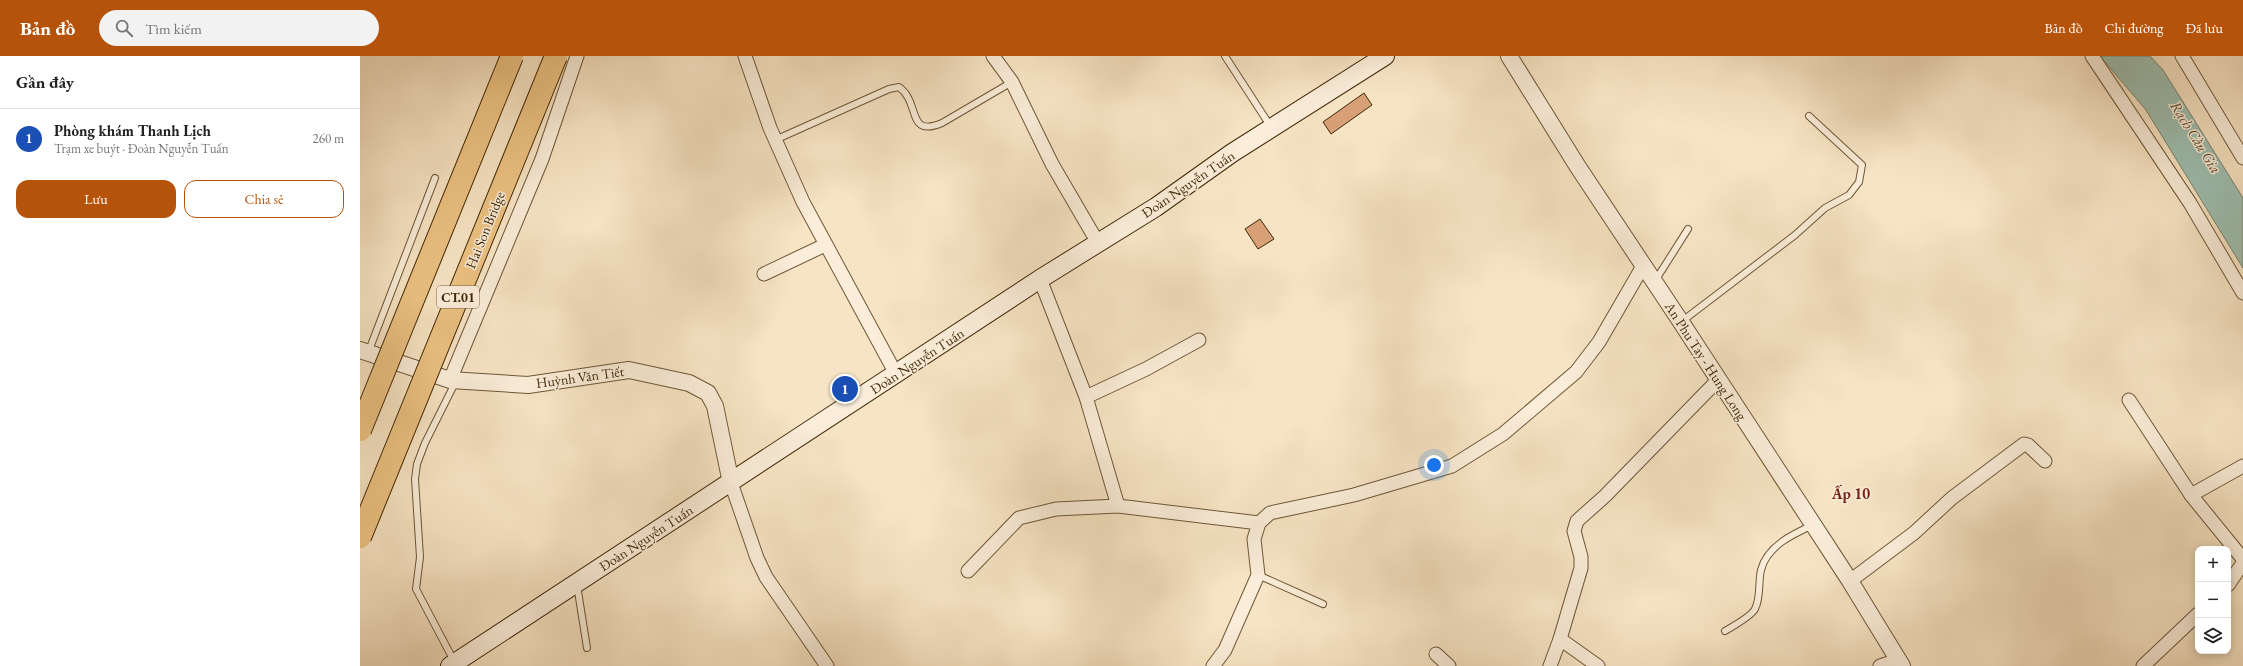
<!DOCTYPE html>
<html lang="vi">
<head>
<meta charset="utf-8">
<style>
	body { margin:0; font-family:"EB Garamond",serif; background:#f2f2f2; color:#222 }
	.controls { position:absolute; right:12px; bottom:12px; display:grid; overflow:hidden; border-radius:8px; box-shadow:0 2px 10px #0003 }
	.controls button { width:36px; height:36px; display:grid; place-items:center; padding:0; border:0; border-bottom:1px solid #e0e0e0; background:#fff; color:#222; font:20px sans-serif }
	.you { position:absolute; left:1074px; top:409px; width:14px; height:14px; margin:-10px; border:3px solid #fff; border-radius:50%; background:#1a73e8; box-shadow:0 0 0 6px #1a73e833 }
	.badge { display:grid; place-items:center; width:26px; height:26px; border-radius:50%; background:#b45309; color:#fff; font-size:13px; font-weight:700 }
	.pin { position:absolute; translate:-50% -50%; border:2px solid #fff; box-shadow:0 1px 4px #0006 }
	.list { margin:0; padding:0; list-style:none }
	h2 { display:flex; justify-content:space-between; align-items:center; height:52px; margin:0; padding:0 16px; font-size:17px }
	h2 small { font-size:13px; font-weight:400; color:#767676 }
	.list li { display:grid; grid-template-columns:26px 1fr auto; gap:12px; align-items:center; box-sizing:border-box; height:60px; padding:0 16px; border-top:1px solid #e0e0e0 }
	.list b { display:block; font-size:15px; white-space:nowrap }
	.list p { margin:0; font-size:13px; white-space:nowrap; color:#767676 }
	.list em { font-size:13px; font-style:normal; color:#767676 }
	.actions { display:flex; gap:8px; padding:12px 16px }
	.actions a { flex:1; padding:9px 0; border:1px solid #b45309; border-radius:12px; text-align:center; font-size:14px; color:#b45309 }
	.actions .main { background:#b45309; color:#fff }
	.icon { flex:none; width:22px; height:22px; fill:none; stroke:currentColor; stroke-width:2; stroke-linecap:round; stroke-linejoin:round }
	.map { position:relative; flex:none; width:1883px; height:610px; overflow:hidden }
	header { display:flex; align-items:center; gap:24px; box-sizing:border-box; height:56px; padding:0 20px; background:#b45309; color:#fff }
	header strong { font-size:19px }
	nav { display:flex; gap:22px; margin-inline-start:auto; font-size:14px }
	.search { width:280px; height:36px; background:#f2f2f2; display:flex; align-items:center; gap:10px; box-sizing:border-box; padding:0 14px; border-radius:22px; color:#767676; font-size:15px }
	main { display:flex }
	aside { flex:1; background:#fff }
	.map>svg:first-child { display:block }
</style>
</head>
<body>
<header>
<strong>Bản đồ</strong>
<div class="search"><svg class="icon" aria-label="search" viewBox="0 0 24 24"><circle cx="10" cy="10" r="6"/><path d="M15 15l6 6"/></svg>Tìm kiếm</div>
<nav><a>Bản đồ</a><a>Chỉ đường</a><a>Đã lưu</a></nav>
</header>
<main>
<aside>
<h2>Gần đây<small></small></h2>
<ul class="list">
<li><span class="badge" style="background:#1a4fb4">1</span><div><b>Phòng khám Thanh Lịch</b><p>Trạm xe buýt · Đoàn Nguyễn Tuấn</p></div><em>260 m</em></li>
</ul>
<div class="actions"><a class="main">Lưu</a><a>Chia sẻ</a></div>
</aside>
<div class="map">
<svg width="1883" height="610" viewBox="0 0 1883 610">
	<rect width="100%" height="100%" fill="#f7e4c4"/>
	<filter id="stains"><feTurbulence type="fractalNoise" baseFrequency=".005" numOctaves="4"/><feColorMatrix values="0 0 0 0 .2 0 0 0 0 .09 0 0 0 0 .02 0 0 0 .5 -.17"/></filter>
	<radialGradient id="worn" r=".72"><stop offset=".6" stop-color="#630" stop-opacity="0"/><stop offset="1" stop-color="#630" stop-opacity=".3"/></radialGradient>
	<path fill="#9dbfb1" stroke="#78836d" d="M1740,0H1790L1803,14L1883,142V212L1786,54Z"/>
	<g fill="#d8a077" stroke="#412807">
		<path d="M1004,37L1012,49L971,78L963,66Z"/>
		<path d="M900,163L914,183L898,193L885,173Z"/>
	</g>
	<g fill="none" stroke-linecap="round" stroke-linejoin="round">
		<defs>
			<g id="service">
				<path d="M865,0L911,71"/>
				<path d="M415,84L529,33L539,31C561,47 546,82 582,67L652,26"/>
				<path d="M1295,225L1328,173"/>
				<path d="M1321,266L1435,179L1465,152L1489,139L1499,126L1502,109L1449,60"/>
				<path d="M8,297L75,122"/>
				<path d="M898,519L963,548"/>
				<path d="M217,529L227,592"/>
				<path d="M1365,575C1372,571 1392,559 1395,553C1401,541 1398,527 1401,514C1407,490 1433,478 1453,469"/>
				<path d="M94,605L56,533L60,501L55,423L57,408L65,387L96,325"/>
			</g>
			<g id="minor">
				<path d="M385,0L410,72L443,146L536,318"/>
				<path d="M633,0L652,26L692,108L738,187"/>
				<path d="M1732,0L1830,147L1883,237"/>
				<path d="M1822,0L1883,102"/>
				<path d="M404,218L465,189"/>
				<path d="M680,223L726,341L758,450L899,467"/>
				<path d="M90,324L182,103L217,0"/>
				<path d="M726,341L786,313L839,284"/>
				<path d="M1769,344L1831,439L1883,503"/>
				<path d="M371,427L397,502L406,521L467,610"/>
				<path d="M1831,439L1883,410"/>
				<path d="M608,515L659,462L696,453L758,450"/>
				<path d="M1490,525L1554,477L1592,442L1664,388L1668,389L1685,405"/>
				<path d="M1868,529L1883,507"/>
				<path d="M1200,583L1238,610"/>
				<path d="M1076,598L1089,610"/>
				<path d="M853,610L865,594L898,519L894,483L899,467L910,457L994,439L1092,410L1143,378L1216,316L1239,286L1283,210"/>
				<path d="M1190,610L1200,583L1221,512V501L1214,475L1217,465L1245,440L1358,324"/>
				<path d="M1520,610L1539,604"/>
				<path d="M1783,610L1838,558"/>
			</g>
			<g id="tertiary">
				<path d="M1149,0L1218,111L1321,266L1490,525L1542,610"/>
				<path d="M0,294L90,324L168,329L269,314L329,327L348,337L355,350L371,427"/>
			</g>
			<path id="secondary" d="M90,610L680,223L796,151L872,97L1025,0"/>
		</defs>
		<use href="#service" stroke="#6e5736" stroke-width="8"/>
		<use href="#minor" stroke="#6e5736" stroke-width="15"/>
		<use href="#tertiary" stroke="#6e5736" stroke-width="18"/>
		<use href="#secondary" stroke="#412807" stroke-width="20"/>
		<use href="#service" stroke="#faedd9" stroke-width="6"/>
		<use href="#minor" stroke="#faedd9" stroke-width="13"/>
		<use href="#tertiary" stroke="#faedd9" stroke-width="16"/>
		<use href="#secondary" stroke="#faedd9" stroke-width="18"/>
		<defs>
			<g id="motorway-bridge">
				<path d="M0,374L152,0"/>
				<path d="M0,481L196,0"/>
			</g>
		</defs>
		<use href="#motorway-bridge" stroke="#412807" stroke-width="24" stroke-linecap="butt"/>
		<use href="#motorway-bridge" stroke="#ecc282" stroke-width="22"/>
	</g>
	<g text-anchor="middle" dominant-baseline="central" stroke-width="3" stroke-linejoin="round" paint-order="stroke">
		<rect fill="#faedd9" stroke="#786346" stroke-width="1" x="77" y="230" width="42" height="22" rx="3"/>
		<g font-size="13" font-weight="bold" fill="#412807">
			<text x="98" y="241">CT.01</text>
		</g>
		<g font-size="14" fill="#412807" stroke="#faedd9">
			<text transform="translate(828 128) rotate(-34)">Đoàn Nguyễn Tuấn</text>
			<text transform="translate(125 174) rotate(-68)">Hai Son Bridge</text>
			<text transform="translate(557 305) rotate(-33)">Đoàn Nguyễn Tuấn</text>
			<text transform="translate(1346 305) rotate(57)">An Phu Tay - Hung Long</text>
			<text transform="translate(220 321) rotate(-8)">Huỳnh Văn Tiết</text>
			<text transform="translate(286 482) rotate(-33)">Đoàn Nguyễn Tuấn</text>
		</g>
		<g font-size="15" font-style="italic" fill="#584e32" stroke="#faedd9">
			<text transform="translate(1836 81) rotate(58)">Rạch Cầu Gia</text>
		</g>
		<g font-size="15" font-weight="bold" fill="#7a1f14" stroke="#faedd9">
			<text x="1491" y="437">Ấp 10</text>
		</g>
	</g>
	<rect width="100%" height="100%" filter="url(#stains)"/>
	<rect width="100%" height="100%" fill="url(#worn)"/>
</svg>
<div class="controls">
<button>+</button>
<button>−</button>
<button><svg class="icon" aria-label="layers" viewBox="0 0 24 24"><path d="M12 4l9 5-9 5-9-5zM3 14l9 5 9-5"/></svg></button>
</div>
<div class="you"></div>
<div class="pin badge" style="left:485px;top:333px;background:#1a4fb4">1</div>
</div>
</main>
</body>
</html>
